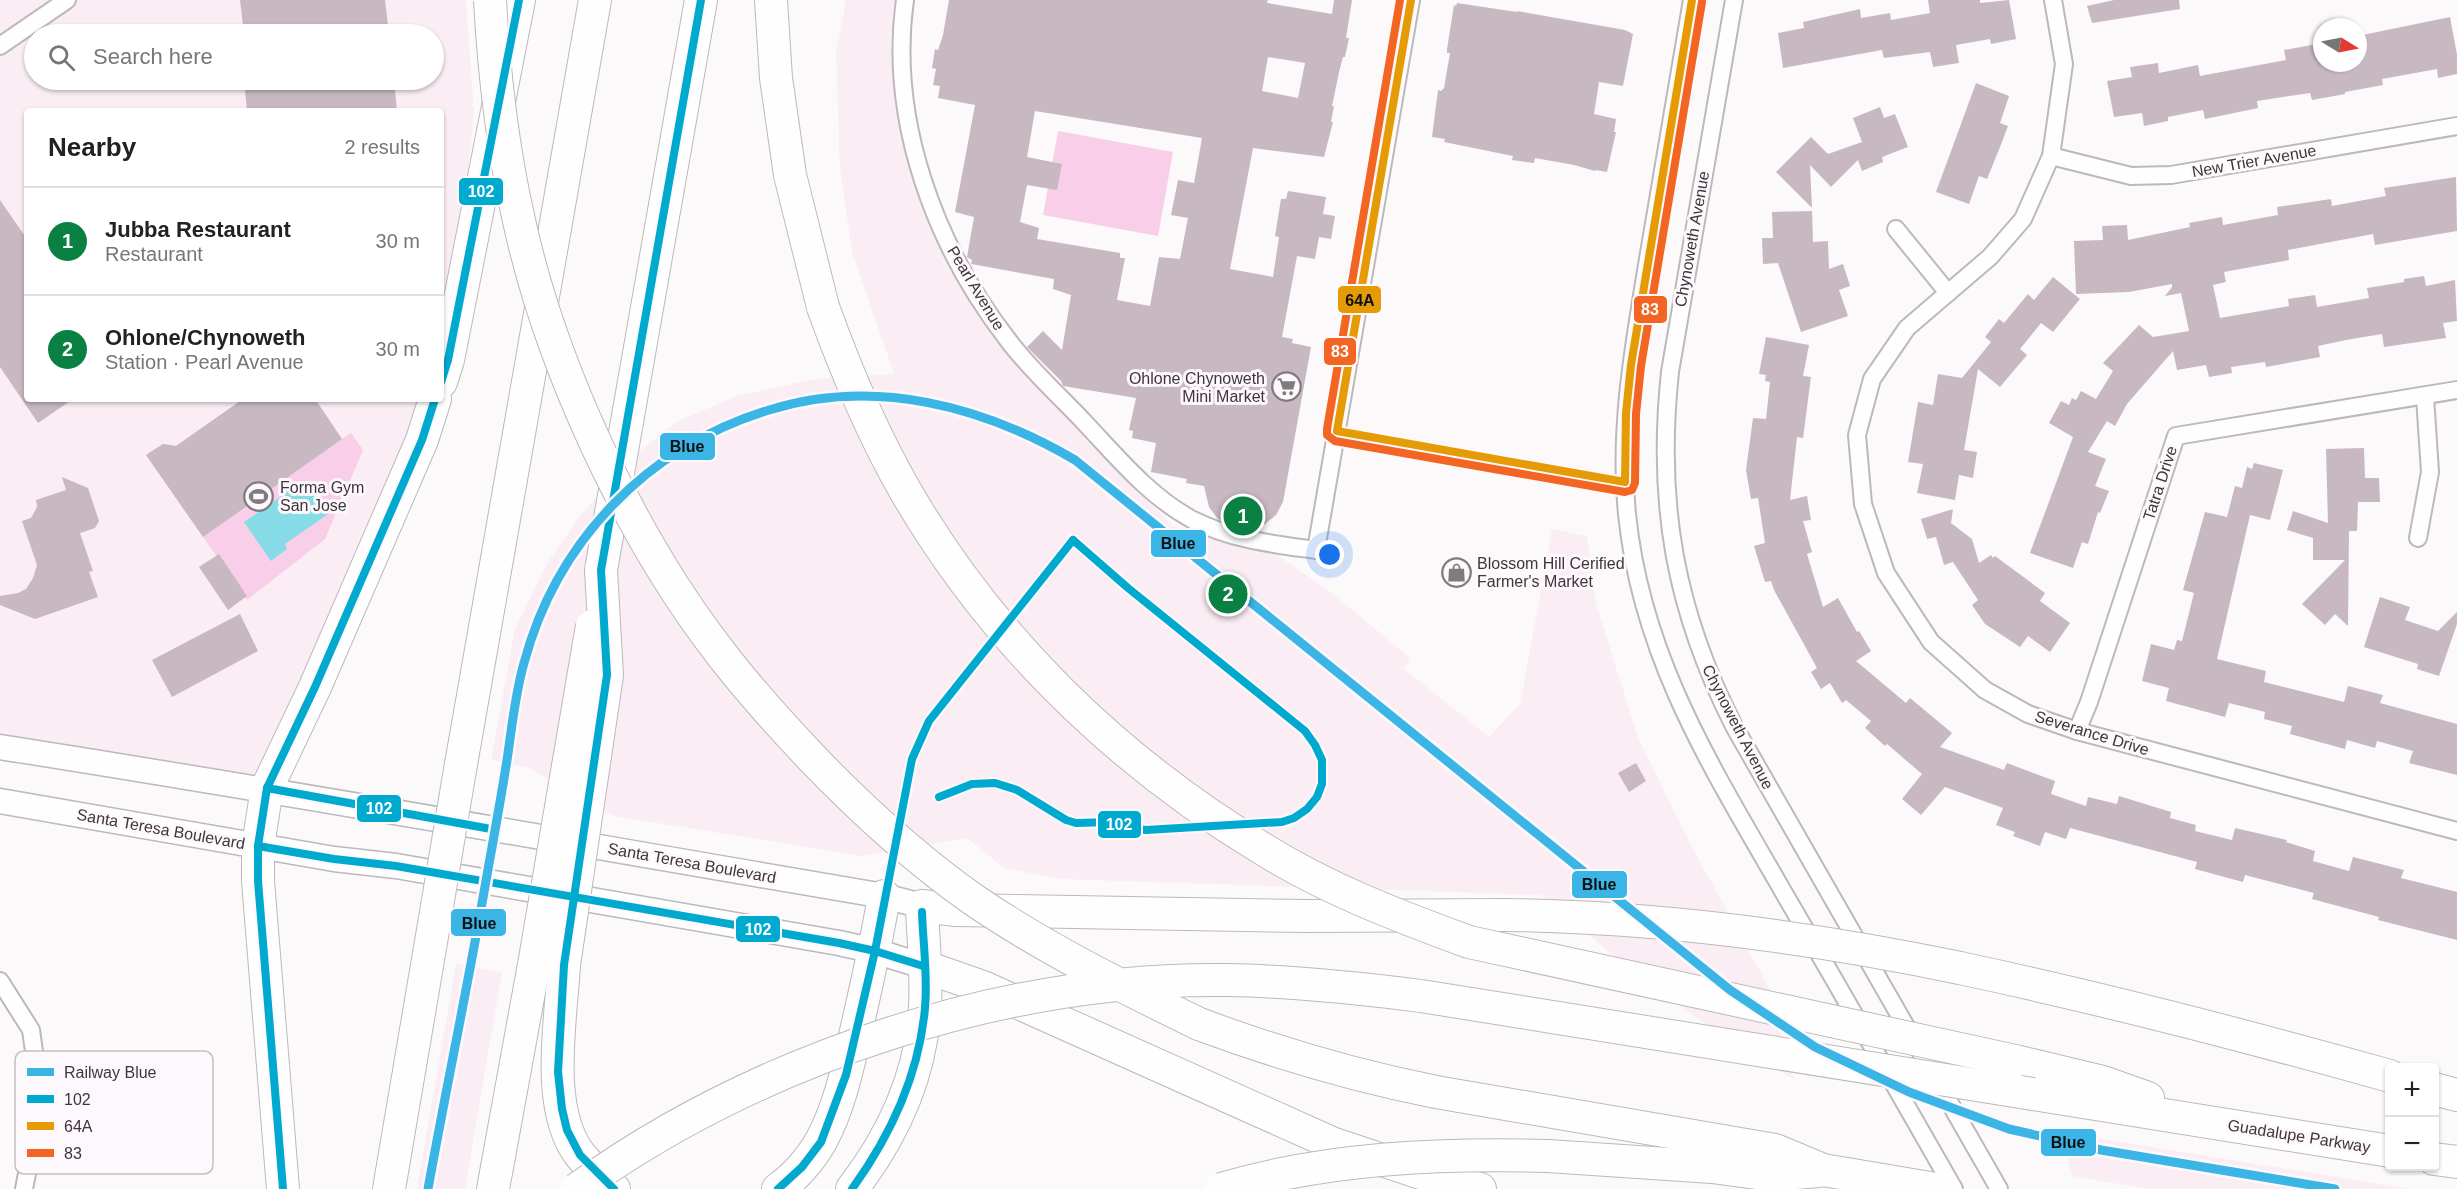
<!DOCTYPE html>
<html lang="en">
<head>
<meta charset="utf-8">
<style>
	body { margin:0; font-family:Arial,sans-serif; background:#f6f6f6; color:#222 }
	.controls { position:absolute; right:18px; bottom:18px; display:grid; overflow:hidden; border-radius:6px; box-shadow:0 2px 4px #0004 }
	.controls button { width:54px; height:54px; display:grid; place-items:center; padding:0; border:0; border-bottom:2px solid #e0e0e0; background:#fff; color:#222; font:30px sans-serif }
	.compass { position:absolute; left:2313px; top:18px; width:54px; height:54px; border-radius:50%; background:#fff; box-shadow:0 2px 4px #0004; rotate:100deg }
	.you { position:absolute; left:1330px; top:555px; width:21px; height:21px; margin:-15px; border:4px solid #fff; border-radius:50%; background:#1a73e8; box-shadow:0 0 0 9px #1a73e833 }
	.badge { display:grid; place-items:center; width:39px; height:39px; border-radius:50%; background:#0b8043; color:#fff; font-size:20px; font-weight:700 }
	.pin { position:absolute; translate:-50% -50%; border:3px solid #fff; box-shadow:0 2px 6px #0006 }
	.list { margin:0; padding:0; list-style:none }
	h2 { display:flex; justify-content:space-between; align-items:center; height:78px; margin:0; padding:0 24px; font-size:26px }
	h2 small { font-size:20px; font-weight:400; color:#767676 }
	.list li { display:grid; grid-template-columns:39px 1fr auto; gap:18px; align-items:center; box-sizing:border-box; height:108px; padding:0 24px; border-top:2px solid #e0e0e0 }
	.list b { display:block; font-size:22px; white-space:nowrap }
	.list p { margin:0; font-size:20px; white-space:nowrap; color:#767676 }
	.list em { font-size:20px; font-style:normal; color:#767676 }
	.icon { flex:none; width:33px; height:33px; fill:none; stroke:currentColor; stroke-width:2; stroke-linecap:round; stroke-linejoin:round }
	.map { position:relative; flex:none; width:2457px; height:1189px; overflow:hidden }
	.search { position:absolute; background:#fff; box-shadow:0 2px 4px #0004; left:24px; top:24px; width:420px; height:66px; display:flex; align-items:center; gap:15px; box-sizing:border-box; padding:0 21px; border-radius:33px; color:#767676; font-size:22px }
	.panel { position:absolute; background:#fff; box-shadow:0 2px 4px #0004; left:24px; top:108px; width:420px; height:294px; border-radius:6px }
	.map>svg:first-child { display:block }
</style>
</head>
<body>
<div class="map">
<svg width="2457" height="1189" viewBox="0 0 2457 1189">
	<rect width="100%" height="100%" fill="#fcf9fb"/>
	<g fill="#faedf4" fill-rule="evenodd">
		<path d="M0,0H466L474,114L448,360L441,382V111H27V399H435L267,788L0,747ZM34,34H434V80H34Z"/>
		<path d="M846,0H895L893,74L906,153L923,211L944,259L975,310L1036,386L1173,526L1198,536L1273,552L1332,593L1410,658L1403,668L1489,737L1520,704L1552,529L1587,536L1596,603L1638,738L1691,845L1769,988L1794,1080L1698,1019L1618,959L1540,895L1060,879L1004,868L967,838L862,856L614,816L529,768L491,760L515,629L548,562L579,517L630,459L678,421L737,396L815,379L894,374L852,252L840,169L836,52Z"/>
		<path d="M456,964L502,972L465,1189H417Z"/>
		<path d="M2060,1132L2410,1189H2149L2072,1176Z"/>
	</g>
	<g fill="#f8cee9">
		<path d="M1058,131L1173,152L1158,236L1043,215Z"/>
		<path d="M243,399H315L342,439L351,433L363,450L325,539L247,600L146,455L163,444L176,446Z"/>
	</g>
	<path fill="#86dce6" d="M305,480L328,514L285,544L287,549L271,561L244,522Z"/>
	<g fill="#c8b8c2" fill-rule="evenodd">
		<path d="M240,0H385L389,34H244Z"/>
		<path d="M949,0H1268L1267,3L1332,14L1334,0H1352L1346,38H1349L1345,57H1343L1339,72L1332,106H1334L1331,122H1333L1324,157L1253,148L1230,269L1273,277L1279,237L1275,236L1281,199H1286L1288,191L1326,197L1323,214L1335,216L1331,239L1319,237L1315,259L1297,256L1282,337L1293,339L1292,343L1311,347L1283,502L1276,515L1265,524L1251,529L1218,519L1209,507L1204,486L1186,483L1187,479L1151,472L1156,443L1132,438L1133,431L1129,430L1136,398L1063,386L1061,381L1027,347L1043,331L1062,350L1071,295L1053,289L1054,279L971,264L972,260L967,257L974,217L955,212L975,105L938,98L940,86L933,85L936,69L932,68L935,49L938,50L943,35ZM1268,57L1305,63L1298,98L1262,91ZM1035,111L1202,138L1194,183L1178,180L1171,215L1188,218L1180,259L1159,257L1150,306L1117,300L1125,258H1120V253L1037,239L1039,228L1020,222L1027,185L1057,190L1062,164L1027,157Z"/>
		<path d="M1928,0H1980V3L2009,0L2016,39L1991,44L1990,39L1956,45L1959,63L1933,67L1930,52L1884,58L1882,50L1783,68L1778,33L1804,28L1803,22L1860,9L1861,18L1890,13L1891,20L1930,13Z"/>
		<path d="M2114,0H2179L2180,9L2092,23L2087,6Z"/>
		<path d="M1457,3L1517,12V11L1625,30L1633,34L1623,86L1599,82L1594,114L1616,119L1614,132H1616L1607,172L1595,170V171L1574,165L1535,158L1534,163L1512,160L1513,156L1444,142L1445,139L1432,137L1438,90L1441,91L1444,88L1450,53H1447V49L1454,5L1456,6Z"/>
		<path d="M2450,17L2457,55V74L2438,78L2437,69L2382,79L2383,85L2345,92V94L2312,100L2310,93L2257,101L2258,108L2205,119L2203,110L2168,117V121L2144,126L2142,113L2114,117L2107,81L2132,77L2130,67L2158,63L2159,73L2198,65L2200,76L2286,60L2284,50L2322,43V63H2358V36Z"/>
		<path d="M244,80H394L397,111H247Z"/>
		<path d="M1976,83L2009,96L2000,123L2008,126L2000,147L1987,179L1979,176L1969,204L1936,192Z"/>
		<path d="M1880,107L1884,118L1895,114L1908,147L1882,157L1883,162L1862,171L1858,160L1831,187L1810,165L1812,208L1776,172L1811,137L1828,154L1862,142L1853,118Z"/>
		<path d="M2456,177L2457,231L2375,245L2373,234L2288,250L2289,260L2224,272L2226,282L2213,285L2220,318L2289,306L2288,299L2315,295L2317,307L2369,298L2367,288L2404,282V279L2424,276L2426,286L2455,280L2457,321L2443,323L2446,338L2384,347L2382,334L2346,340L2318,346L2320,357L2266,367L2265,362L2231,367L2232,373L2209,377L2206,365L2177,370L2173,351L2127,404L2115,426L2107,421L2088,452L2106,459L2095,486L2109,491L2100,513L2098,512L2088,544L2082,542L2073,568L2030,553L2073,437L2049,423L2061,401L2069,405L2072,398L2076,400L2081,391L2096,399L2113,371L2103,363L2139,325L2153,337L2189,331L2181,293L2165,296L2172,287V284L2129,292L2076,294L2074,241L2103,240L2102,226L2127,225L2128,240L2190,227L2189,223L2222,217L2223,225L2278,215L2277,207L2331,199L2332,206L2386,196L2384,188Z"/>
		<path d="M0,200L27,239V399H73L38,423L0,367Z"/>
		<path d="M1812,211L1813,242L1828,241L1829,269L1843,264L1850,286L1839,290L1848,316L1801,332L1778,263L1763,264L1762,238H1773L1772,212Z"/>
		<path d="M2053,277L2080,299L2053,332L2041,323L2020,349L2027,355L2000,387L1978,369L1964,450L1977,452L1973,478L1959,475L1955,500L1917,493L1923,464L1908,462L1918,402L1933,405L1938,374L1962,378L1991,342L1985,337L1999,319L2004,323L2028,294L2034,300Z"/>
		<path d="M1766,337L1809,345L1803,376L1811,377L1803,438L1797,437L1790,500L1807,496L1811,520L1803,521L1812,552L1807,554L1823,607L1838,598L1857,632L1859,631L1871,651L1856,661L1906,703L1910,698L1952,733L1940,747L2004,770L2007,763L2055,781L2051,794L2086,806L2088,797L2117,804L2119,796L2171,812L2170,818L2196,825L2195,831L2232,840L2235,828L2287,840L2286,842L2315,851L2313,861L2349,871L2353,857L2404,870L2401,878L2457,892V940L2378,920L2379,917L2312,899L2314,893L2245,875L2243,882L2195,869L2197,862L2070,828L2066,839L2045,832L2040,846L2013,836L2015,832L1996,825L2003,808L1945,787L1921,815L1902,799L1922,774L1887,744L1885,746L1865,728L1871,721L1846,700L1842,703L1830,683L1821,689L1811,672L1817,668L1774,590L1771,581L1765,582L1754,546L1765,543L1758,498L1751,499L1746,470L1753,418L1766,419L1770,382L1765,381L1766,375L1759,374Z"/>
		<path d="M243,399H315L342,439L203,537L146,455L163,444L176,446Z"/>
		<path d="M2364,448L2365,478H2379L2380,502H2358L2357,531H2349L2348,626L2335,614L2325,625L2302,604L2345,560H2313V538L2287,530L2293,511L2328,523L2326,449Z"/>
		<path d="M2254,463L2283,470L2270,520L2250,515L2217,659L2266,671L2264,682L2344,702L2348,686L2383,695L2380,703L2457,724V775L2409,763L2413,751L2377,741L2375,748L2347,740L2345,749L2290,734L2292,726L2264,719L2265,712L2229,703L2225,717L2166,701L2169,688L2142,681L2151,644L2174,650L2177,640L2182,641L2194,593L2183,590L2205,512L2227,517L2235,486L2242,488L2247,467L2252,469Z"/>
		<path d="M62,477L88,488L99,521L95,528L80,533L93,571L89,572L98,597L35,619L0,605V596L18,593L26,589L33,578L37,565L22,521L31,518L37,507L36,500L66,490Z"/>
		<path d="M1953,509L1951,523L1972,539L1979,563L1991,555L1993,558L1995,556L2045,593L2040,601L2070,623L2050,652L2028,636L2020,647L1985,624L1972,605L1978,600L1953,562L1944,565L1936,537L1927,539L1921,519Z"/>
		<path d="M219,554L247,596L228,610L199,567Z"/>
		<path d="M2380,597L2410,607L2405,620L2438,631L2457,612V624L2439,676L2417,669L2418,664L2364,647Z"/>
		<path d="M240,614L258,651L172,697L152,660Z"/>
		<path d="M1636,763L1646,781L1629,792L1618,773Z"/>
	</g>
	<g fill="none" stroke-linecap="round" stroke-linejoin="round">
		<defs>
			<g id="street">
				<path d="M905,0C888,120 935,246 1008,340C1030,370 1060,396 1085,423C1118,458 1150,497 1193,520C1233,540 1273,544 1316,550L1411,0"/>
				<path d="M1692,0C1678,84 1663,168 1649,253C1635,339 1618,426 1627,514C1642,662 1716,774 1788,900C1844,996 1899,1093 1954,1189"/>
				<path d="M1734,0L1670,372C1656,503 1675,611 1735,728L1999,1189"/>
				<path d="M2053,0L2064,64L2051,156L2023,219L1990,257L1907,328L1872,379L1857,435L1863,504L1886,573L1931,642L1985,690L2028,714L2077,731L2457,831"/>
				<path d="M0,46L67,0"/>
				<path d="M2051,156L2131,176L2171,175L2457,126"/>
				<path d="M1896,229L1948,293"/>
				<path d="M2418,538L2430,472L2425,397"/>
				<path d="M2077,731L2089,702L2176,436L2457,390"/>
				<path d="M0,981L31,1030L41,1101L24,1189"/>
			</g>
			<g id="secondary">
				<path d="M0,747C295,793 589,846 884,896L922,906"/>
				<path d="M0,801L334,859L396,866L839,943L875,951L923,966"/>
			</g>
			<g id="highway">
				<path d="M771,0L776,78L790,175L823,307"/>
				<path d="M441,382L448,360L519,0"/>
				<path d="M601,570L701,0"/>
				<path d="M460,770L595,0"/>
				<path d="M564,965C561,1020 544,1110 581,1156C591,1168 603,1178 614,1189"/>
				<path d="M923,966L983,987L1334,1144L1421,1173L1480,1189"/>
				<path d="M1960,968C2105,999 2247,1036 2390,1076"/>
				<path d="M1199,1024C1277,1053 1355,1076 1436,1092L1775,1150L1823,1170L1936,1189"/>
				<path d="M2015,1061L2103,1082L2148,1098"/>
				<path d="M2434,1089L2457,1095"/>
				<path d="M2033,1094L2390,1151"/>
				<path d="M1548,1156L1712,1167L1772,1175L1819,1171"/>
				<path d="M2434,1159L2457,1162"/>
				<path d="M283,1189L258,881V846L267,788L315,687L422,440L435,399"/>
				<path d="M389,1189L431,942"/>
				<path d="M493,1189L535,959"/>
				<path d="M778,1189C794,1178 811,1159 821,1141C840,1106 848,1066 857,1027C867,983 877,940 884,896"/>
				<path d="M852,1189C893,1136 921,1074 925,1007C927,974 923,939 922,906L956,910L1306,916L1506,915"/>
			</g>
		</defs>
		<use href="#street" stroke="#bdb8bb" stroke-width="20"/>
		<use href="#secondary" stroke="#bdb8bb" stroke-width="27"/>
		<use href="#highway" stroke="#bdb8bb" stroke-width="34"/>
		<use href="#street" stroke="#fffefe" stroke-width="16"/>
		<use href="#secondary" stroke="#fffefe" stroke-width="24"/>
		<use href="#highway" stroke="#fffefe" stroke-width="32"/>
		<defs>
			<g id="highway-bridge">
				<path d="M490,0C494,73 502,145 518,216C549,362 628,533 719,651C747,688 778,722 810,756C860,808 914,858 974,900C1044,948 1123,987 1199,1024"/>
				<path d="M823,307C846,371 872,433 906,492C992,640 1117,761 1263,849C1327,889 1398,916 1469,942L2015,1061"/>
				<path d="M1506,915C1658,917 1811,937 1960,968"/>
				<path d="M431,942L460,770"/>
				<path d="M535,959L592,626"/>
				<path d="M564,965L607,675L601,570"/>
				<path d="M577,1189C758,1059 1004,977 1227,980C1292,981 1357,988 1421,996L2033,1094"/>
				<path d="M1221,1189C1326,1158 1439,1153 1548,1156"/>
			</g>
		</defs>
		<use href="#highway-bridge" stroke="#bdb8bb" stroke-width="34" stroke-linecap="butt"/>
		<use href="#highway-bridge" stroke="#fffefe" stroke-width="32"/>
		<defs>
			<g id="bus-1">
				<path d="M441,382L448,360L519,0"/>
				<path d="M267,788L491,829"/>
				<path d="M939,797L972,784L995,783L1017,790L1066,820L1076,823L1111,822L1131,828L1146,830L1282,822L1294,818L1307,809L1317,797L1322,784V760L1315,745L1305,731L1128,588L1073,540"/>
				<path d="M258,846L334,859L396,866L839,943L875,951L923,966"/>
				<path d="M283,1189L258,881V846L267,788L315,687L422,440L435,399"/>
				<path d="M614,1189L580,1155L567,1130L562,1109L558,1072L564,965L607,675L601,570L701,0"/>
				<path d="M778,1189L802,1167L821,1142L846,1075L875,951L912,759L929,721L1073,540"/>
				<path d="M852,1189C891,1135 919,1075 925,1008C928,976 923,944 922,912"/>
			</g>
			<path id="bus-2" d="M1411,0L1337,431L1625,482L1626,413L1631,365L1692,0"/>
			<path id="bus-3" d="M1400,0L1327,429V435L1335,441L1625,492L1632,490L1635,483L1636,414L1641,366L1702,2"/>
		</defs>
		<use href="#bus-1" stroke="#fdf8fb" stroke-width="12"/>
		<use href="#bus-2" stroke="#fdf8fb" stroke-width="12"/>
		<use href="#bus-3" stroke="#fdf8fb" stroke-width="12"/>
		<use href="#bus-1" stroke="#00a9ce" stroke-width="8"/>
		<use href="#bus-2" stroke="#e59b06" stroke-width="8"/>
		<use href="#bus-3" stroke="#f26522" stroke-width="8"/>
		<defs>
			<path id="rail-1" d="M428,1189C447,1084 469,980 487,875C494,836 501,798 507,760C512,727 515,694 524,663C557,540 648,447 769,410C874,377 983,406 1075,460L1730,990L1815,1047L1909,1092L2009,1129L2101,1150L2335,1189"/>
		</defs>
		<use href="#rail-1" stroke="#fdf8fb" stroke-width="14"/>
		<use href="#rail-1" stroke="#3bb4e6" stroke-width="9"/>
	</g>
	<defs>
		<symbol id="supermarket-ring" viewBox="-11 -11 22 22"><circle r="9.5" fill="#fdf8fb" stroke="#817a7e" stroke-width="1.5"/><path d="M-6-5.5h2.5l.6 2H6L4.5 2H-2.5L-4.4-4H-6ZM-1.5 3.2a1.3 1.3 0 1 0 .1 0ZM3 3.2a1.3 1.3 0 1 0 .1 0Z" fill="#817a7e"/></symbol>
		<symbol id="stadium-ring" viewBox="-11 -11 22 22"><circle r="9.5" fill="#fdf8fb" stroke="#817a7e" stroke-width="1.5"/><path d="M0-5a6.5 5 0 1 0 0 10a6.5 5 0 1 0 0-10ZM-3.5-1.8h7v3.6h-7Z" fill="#817a7e"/></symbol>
		<symbol id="shop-ring" viewBox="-11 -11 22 22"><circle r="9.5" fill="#fdf8fb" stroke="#817a7e" stroke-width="1.5"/><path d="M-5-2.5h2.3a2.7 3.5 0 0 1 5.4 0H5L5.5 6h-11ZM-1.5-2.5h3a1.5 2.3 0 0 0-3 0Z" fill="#817a7e"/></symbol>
	</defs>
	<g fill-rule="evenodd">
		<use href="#supermarket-ring" x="1270" y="370" width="33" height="33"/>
		<use href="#stadium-ring" x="242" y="480" width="33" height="33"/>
		<use href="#shop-ring" x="1440" y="556" width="33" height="33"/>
	</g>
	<g text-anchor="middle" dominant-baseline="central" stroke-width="6" stroke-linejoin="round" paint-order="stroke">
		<g font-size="16" fill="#3f353b" stroke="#fdf8fb">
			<text transform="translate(2254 161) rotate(-10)">New Trier Avenue</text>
			<text transform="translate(1692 239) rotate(-80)">Chynoweth Avenue</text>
			<text transform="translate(976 288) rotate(59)">Pearl Avenue</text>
			<text transform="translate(2160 483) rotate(-72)">Tatra Drive</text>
			<text transform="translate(1738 727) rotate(63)">Chynoweth Avenue</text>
			<text transform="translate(2092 733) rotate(17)">Severance Drive</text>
			<text transform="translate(161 829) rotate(10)">Santa Teresa Boulevard</text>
			<text transform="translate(692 863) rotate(10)">Santa Teresa Boulevard</text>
			<text transform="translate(2299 1136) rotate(9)">Guadalupe Parkway</text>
		</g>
		<g font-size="16" fill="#3f353b" stroke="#fdf8fb" text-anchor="start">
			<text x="1265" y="378" text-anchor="end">Ohlone Chynoweth<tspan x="1265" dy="18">Mini Market</tspan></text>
			<text x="280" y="487">Forma Gym<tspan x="280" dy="18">San Jose</tspan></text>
			<text x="1477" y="563">Blossom Hill Cerified<tspan x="1477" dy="18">Farmer's Market</tspan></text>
		</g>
	</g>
	<rect x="15" y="1051" width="198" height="123" rx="9" fill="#fdf8fb" stroke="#c4bec1" stroke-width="1.5"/>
	<rect x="27" y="1068" width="27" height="8" fill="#3bb4e6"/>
	<rect x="27" y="1095" width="27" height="8" fill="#00a9ce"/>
	<rect x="27" y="1122" width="27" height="8" fill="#e59b06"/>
	<rect x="27" y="1149" width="27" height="8" fill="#f26522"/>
	<g font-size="16" fill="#3f353b">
		<text x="64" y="1078">Railway Blue</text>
		<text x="64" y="1105">102</text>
		<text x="64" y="1132">64A</text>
		<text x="64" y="1159">83</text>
	</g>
	<g stroke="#fdf8fb" stroke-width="2">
		<rect x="458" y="177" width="46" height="29" rx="6" fill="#00a9ce"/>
		<rect x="1337" y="285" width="45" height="29" rx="6" fill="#e59b06"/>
		<rect x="1633" y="295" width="35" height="29" rx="6" fill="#f26522"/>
		<rect x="1323" y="337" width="34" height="29" rx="6" fill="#f26522"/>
		<rect x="659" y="432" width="57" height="29" rx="6" fill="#3bb4e6"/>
		<rect x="1150" y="529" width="57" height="29" rx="6" fill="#3bb4e6"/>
		<rect x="356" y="794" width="46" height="29" rx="6" fill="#00a9ce"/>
		<rect x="1097" y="810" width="45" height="29" rx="6" fill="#00a9ce"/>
		<rect x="1571" y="870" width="57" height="29" rx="6" fill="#3bb4e6"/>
		<rect x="450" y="908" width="57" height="29" rx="6" fill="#3bb4e6"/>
		<rect x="735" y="915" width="46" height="28" rx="6" fill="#00a9ce"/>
		<rect x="2040" y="1128" width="57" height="29" rx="6" fill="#3bb4e6"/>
	</g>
	<g font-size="16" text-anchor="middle" font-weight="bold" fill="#fff">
		<text x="481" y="197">102</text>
		<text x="1650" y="315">83</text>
		<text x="1340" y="357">83</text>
		<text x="379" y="814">102</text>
		<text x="1119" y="830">102</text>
		<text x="758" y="935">102</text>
	</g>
	<g font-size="16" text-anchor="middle" font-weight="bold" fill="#111">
		<text x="1360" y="306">64A</text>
		<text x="687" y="452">Blue</text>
		<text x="1178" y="549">Blue</text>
		<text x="1599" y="890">Blue</text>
		<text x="479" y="929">Blue</text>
		<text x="2068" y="1148">Blue</text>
	</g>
</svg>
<div class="controls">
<button>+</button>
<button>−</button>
</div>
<svg class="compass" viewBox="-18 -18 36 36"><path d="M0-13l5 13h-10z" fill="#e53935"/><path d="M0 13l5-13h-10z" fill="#767676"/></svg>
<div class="you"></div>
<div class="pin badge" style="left:1243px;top:516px">1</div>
<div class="pin badge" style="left:1228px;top:594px">2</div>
<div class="search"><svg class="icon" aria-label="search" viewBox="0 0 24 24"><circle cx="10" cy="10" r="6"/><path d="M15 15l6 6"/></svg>Search here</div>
<section class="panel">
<h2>Nearby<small>2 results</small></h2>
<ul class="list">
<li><span class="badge">1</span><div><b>Jubba Restaurant</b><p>Restaurant</p></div><em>30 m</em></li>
<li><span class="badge">2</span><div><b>Ohlone/Chynoweth</b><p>Station · Pearl Avenue</p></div><em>30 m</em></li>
</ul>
</section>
</div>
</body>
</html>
